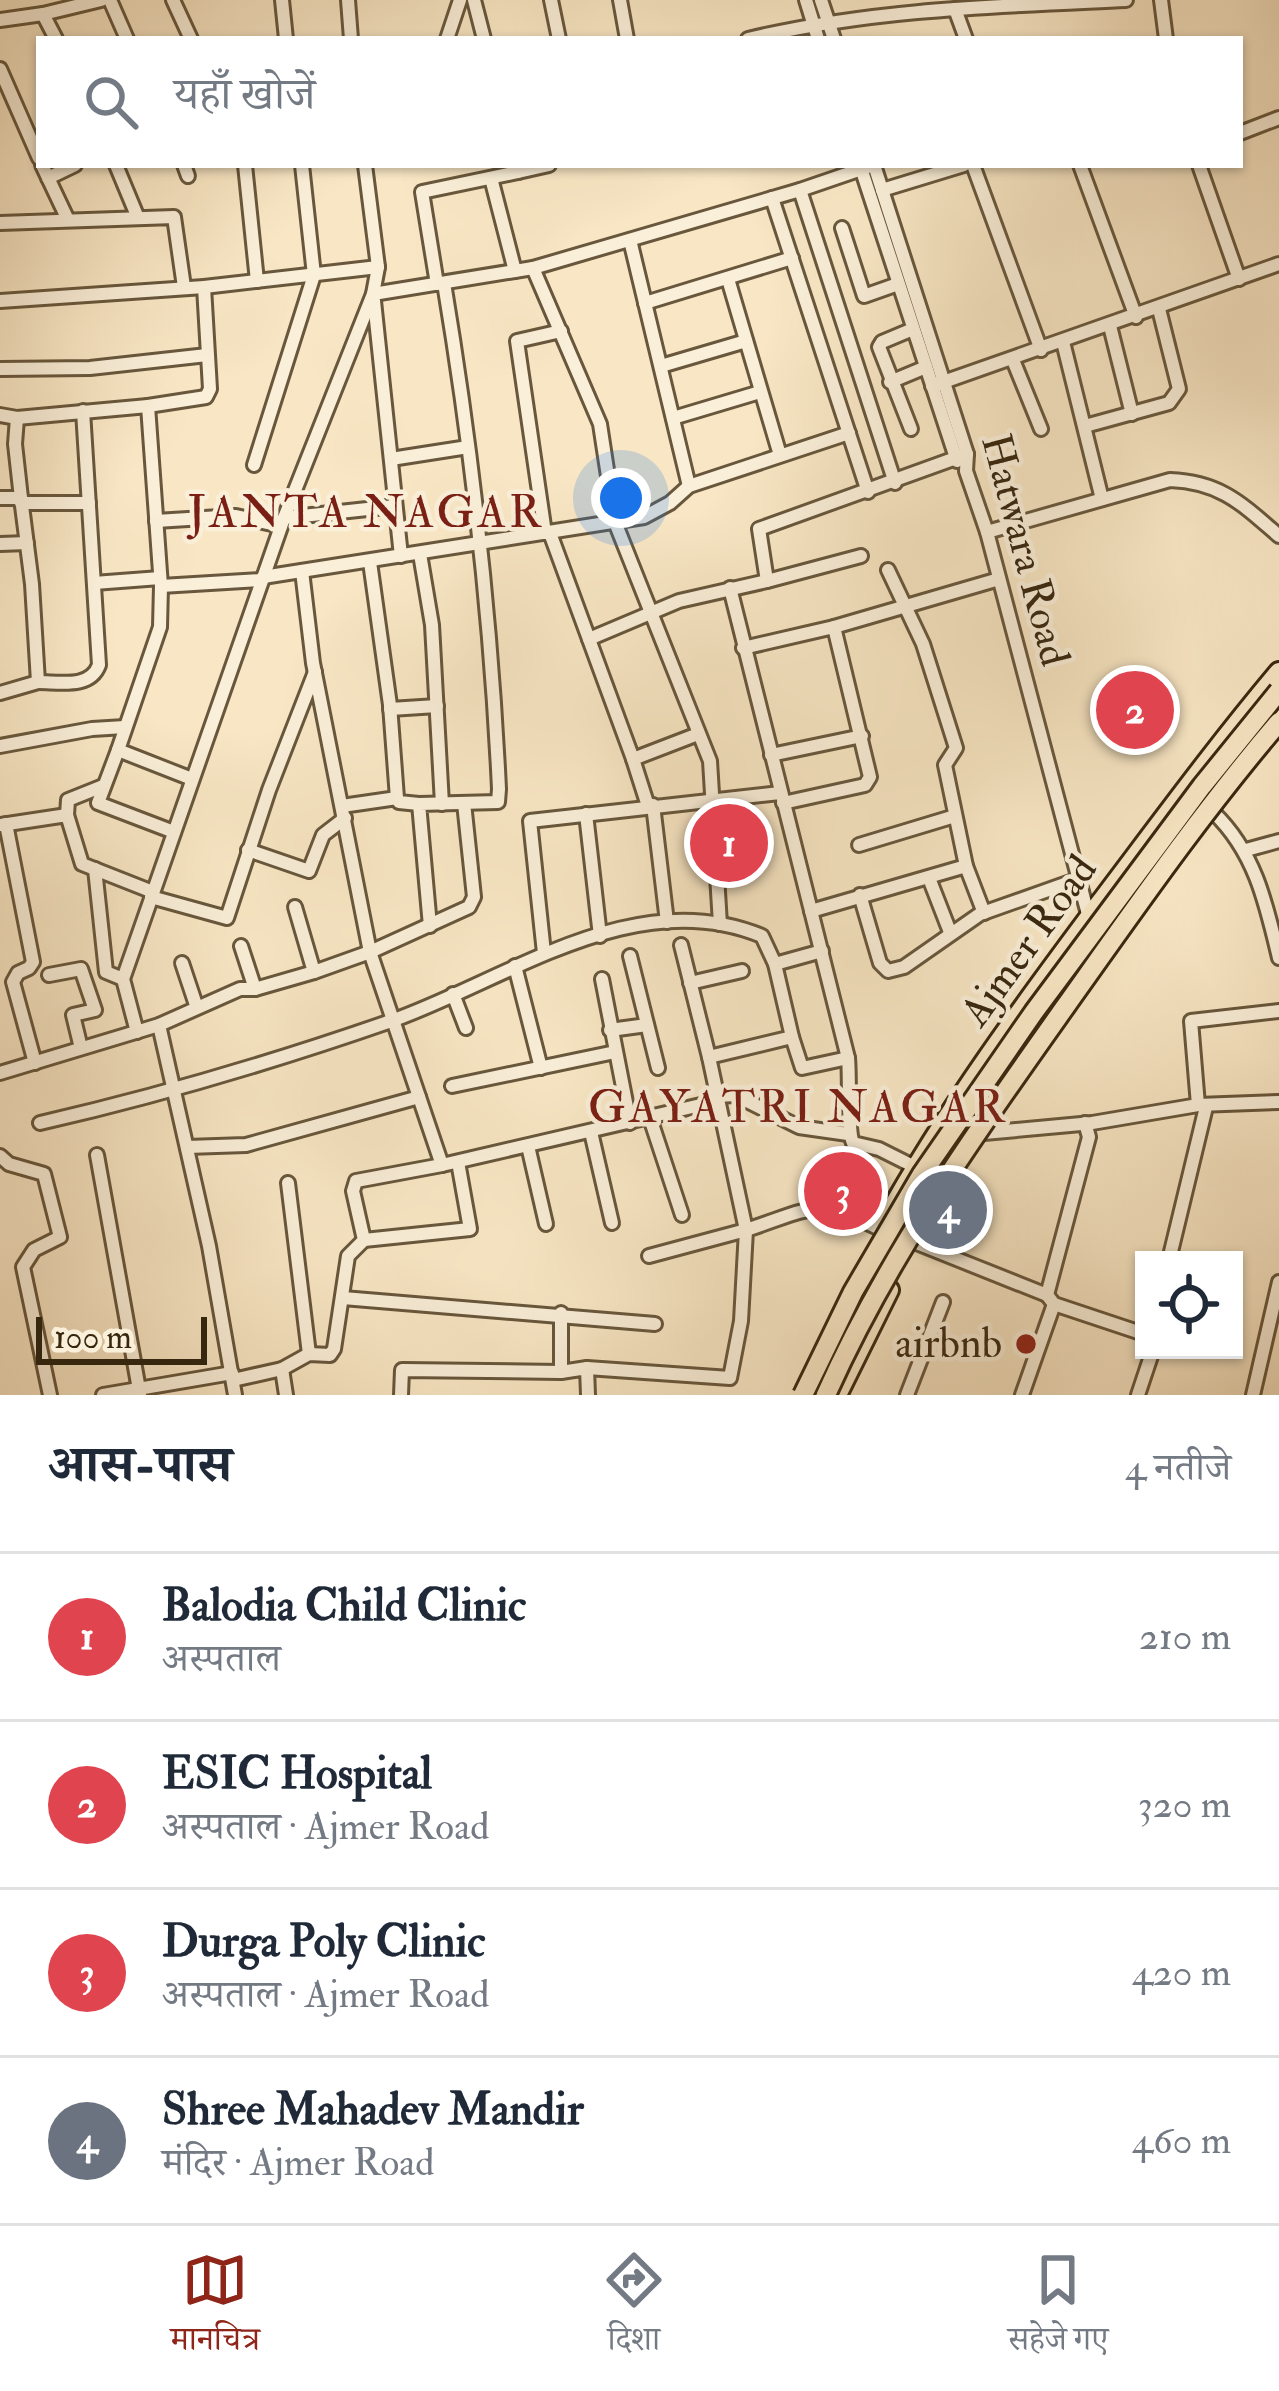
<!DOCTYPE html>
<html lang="hi">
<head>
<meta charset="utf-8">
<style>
	body { margin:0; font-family:"IM FELL Double Pica","Noto Serif Devanagari",serif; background:#f6f6f7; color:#1f2937 }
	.controls { position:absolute; right:36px; bottom:36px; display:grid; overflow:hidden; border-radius:0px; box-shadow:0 3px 9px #0004 }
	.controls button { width:108px; height:108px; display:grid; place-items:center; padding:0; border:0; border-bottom:3px solid #e0e1e3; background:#fff; color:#1f2937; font:60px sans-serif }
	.scale { position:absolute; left:36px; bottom:30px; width:171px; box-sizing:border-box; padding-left:12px; border:6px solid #38270f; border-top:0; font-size:33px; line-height:42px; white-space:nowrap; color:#38270f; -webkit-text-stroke:9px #faefd9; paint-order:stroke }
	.you { position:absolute; left:621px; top:498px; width:42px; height:42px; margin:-30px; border:9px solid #fff; border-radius:50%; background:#1a73e8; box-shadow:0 0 0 18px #1a73e833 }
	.badge { display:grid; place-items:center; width:78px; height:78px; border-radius:50%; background:#8f2418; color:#fff; font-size:39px; font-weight:700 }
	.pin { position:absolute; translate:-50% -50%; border:6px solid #fff; box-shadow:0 3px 12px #0006 }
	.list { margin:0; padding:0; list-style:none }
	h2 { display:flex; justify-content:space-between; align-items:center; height:156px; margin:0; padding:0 48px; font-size:51px }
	h2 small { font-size:39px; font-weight:400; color:#747a83 }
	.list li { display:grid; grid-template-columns:78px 1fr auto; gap:36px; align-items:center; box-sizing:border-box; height:168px; padding:0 48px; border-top:3px solid #e0e1e3 }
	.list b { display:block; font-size:45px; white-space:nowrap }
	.list p { margin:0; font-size:39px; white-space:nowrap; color:#747a83 }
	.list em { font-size:39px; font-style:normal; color:#747a83 }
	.icon { flex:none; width:66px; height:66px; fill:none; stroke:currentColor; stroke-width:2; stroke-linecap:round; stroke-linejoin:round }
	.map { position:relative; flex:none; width:1279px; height:1395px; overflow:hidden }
	.search { position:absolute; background:#fff; box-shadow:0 3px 9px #0004; left:36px; right:36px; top:36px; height:132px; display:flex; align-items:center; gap:30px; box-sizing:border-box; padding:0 42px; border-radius:0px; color:#747a83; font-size:45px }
	.sheet { height:828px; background:#fff }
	nav { display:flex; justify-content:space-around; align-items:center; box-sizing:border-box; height:168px; border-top:3px solid #e0e1e3; background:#fff; font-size:33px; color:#747a83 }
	nav a { display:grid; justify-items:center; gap:6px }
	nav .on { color:#8f2418 }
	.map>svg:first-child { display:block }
</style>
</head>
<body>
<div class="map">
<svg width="1279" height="1395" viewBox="0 0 1279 1395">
	<rect width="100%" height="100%" fill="#f8e6c4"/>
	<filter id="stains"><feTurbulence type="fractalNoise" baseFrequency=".00167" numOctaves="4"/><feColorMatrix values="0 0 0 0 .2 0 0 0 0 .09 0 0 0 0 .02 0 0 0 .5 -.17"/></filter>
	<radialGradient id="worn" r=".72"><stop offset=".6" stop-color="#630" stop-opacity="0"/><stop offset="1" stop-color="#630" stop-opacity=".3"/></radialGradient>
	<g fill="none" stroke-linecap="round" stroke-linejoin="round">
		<defs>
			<g id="minor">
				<path d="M110,0L127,39"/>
				<path d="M173,0L191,39"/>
				<path d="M282,0L286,39"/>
				<path d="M348,0L351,39"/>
				<path d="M474,0L484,39"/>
				<path d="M551,0L559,39"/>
				<path d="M620,0L627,39"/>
				<path d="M806,0L818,39"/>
				<path d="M821,0L834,39"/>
				<path d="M1161,0L1166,39"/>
				<path d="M955,9L966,39"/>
				<path d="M0,20L43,14"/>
				<path d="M56,39L43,14L101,0"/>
				<path d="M447,39L460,0"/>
				<path d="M748,39C872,9 998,6 1126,0"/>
				<path d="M0,69L39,158"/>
				<path d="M1240,133L1279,118"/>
				<path d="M42,165L68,220"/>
				<path d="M116,165L138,218"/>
				<path d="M184,165L188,176"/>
				<path d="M245,165L257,281"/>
				<path d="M860,165L957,461"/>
				<path d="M874,165L967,454L966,471L987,532L1089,918"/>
				<path d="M973,165L1041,350"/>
				<path d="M1080,165L1136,317"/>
				<path d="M1199,165L1239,279"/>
				<path d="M516,166L518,172L549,165"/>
				<path d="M48,178L75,165"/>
				<path d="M491,178L515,271"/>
				<path d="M800,190L895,483"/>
				<path d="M882,190L964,165"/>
				<path d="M772,198L868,492"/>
				<path d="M0,223L174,217L184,287"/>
				<path d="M842,228L864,296L898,284"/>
				<path d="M630,240L689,486"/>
				<path d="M533,268L600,424L615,522L710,761L720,924"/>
				<path d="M728,279L780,455"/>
				<path d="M437,284L422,192L518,172"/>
				<path d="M373,294L533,268L800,190L873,165"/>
				<path d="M0,301L204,287L378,267"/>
				<path d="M374,301L401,556"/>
				<path d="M645,303L792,258"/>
				<path d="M1110,326L1132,414"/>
				<path d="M1063,342L1102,499"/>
				<path d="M1013,360L1041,429"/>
				<path d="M661,366L746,341"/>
				<path d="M0,369L90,368L207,355"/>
				<path d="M890,382L926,367"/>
				<path d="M932,386L1279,264"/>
				<path d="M0,415L17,418L148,406"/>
				<path d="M673,418L760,392"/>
				<path d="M1085,426L1169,403L1179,389L1159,309"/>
				<path d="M911,429L879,347L882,342L913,329"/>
				<path d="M391,459L468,447"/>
				<path d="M254,465L314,275L302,165"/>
				<path d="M0,498H21L15,444L17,418"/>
				<path d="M21,498L32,584L38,682C60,682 90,689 99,665L83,411"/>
				<path d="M21,503H89"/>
				<path d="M284,518L395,506"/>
				<path d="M156,521L236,516L281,526"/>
				<path d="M987,532L1170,480C1221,482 1242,504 1279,536"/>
				<path d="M545,533L517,341L561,331"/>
				<path d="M550,533L633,759L698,734"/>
				<path d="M0,544L27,543"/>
				<path d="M420,554L432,625L442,804"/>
				<path d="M370,562L390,705L397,798L399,802L419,804"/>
				<path d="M888,570L923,644L956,748L945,765L966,866"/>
				<path d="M302,571L313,663L370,952L442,1165"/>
				<path d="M263,577L644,517L670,503L689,486L849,433"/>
				<path d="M767,581L861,556"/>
				<path d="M94,583L160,578"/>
				<path d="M161,586L262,580"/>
				<path d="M730,588L848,1058C850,1077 847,1131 853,1143L879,1149L915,1167"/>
				<path d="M834,627L999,579"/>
				<path d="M589,639L679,601L767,581L759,529L967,454"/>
				<path d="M743,648L834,627L870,777L865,785L783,803"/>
				<path d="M0,693L38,682"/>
				<path d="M390,709L437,706"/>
				<path d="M0,746L92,729L125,727"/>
				<path d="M118,750L98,803L174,832"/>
				<path d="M771,755L862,736"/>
				<path d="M633,759L648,806"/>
				<path d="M192,779L118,750L160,627L161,586L148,406L206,397L210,389L204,287"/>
				<path d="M653,805L667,922"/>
				<path d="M342,806L397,798"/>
				<path d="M1213,812C1255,852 1266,903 1279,958"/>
				<path d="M586,814L600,936"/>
				<path d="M67,815L68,800L103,786"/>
				<path d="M6,824L33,962L29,968L18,973L13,982L35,1063"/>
				<path d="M1,825L67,815L82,864L153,892"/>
				<path d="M859,845L955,816"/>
				<path d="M248,850L309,871L323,835L345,818"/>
				<path d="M1246,850L1279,841"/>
				<path d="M95,869L106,972L123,979"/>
				<path d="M929,878L950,932"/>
				<path d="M860,895L880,963L888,971L904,967L980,914L1079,879"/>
				<path d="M151,897L227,918L269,790L315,672"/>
				<path d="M295,907L314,972"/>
				<path d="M811,911L966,866L984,913"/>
				<path d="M430,926L419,804L498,802L499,789C491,619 472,451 444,283"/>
				<path d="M241,946L255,989"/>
				<path d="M544,953L530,821L780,793"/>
				<path d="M630,956L658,1068"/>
				<path d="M182,963L196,1005"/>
				<path d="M775,964L822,951"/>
				<path d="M515,966L541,1068"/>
				<path d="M49,975L81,969L95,1010L73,1015L81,1048"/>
				<path d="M602,979L630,1123"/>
				<path d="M690,983L742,971"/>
				<path d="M453,994L466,1028"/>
				<path d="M159,1025L209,1246L235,1395"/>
				<path d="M610,1030L647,1025"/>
				<path d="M137,1032L123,979L284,518L373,294L378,267L365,165"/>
				<path d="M792,1037L802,1068L848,1058"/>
				<path d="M0,1073L159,1025L240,989H255L314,972L370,952L469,907L474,897L464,803"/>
				<path d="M452,1086L615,1052"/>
				<path d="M717,1096L735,1095L799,1127L848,1134"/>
				<path d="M1198,1105L1191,1021L1279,1011"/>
				<path d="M650,1118L682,1215"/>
				<path d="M40,1123C158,1096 276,1061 391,1021C507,980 635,883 762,936L775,964L792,1037L709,1057L681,945"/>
				<path d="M591,1132L612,1223"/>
				<path d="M984,1133L1092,1123L1198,1105L1279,1102"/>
				<path d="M528,1146L546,1224"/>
				<path d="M187,1147L246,1145L419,1097"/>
				<path d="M97,1155L140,1395"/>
				<path d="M0,1156L9,1164L44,1174L60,1237L34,1250L23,1267L50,1395"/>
				<path d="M288,1183L309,1354"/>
				<path d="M364,1240L470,1229L458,1162"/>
				<path d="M914,1242L1047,1295L1089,1137L1085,1123"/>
				<path d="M649,1256L746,1230L709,1057"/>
				<path d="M1169,1260L1206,1107"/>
				<path d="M1047,1295L1054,1304L1144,1334"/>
				<path d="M343,1298L655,1324"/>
				<path d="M561,1313V1372"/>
				<path d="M587,1368L730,1378L741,1321L746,1230C813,1208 814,1197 880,1229"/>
				<path d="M282,1369L286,1395"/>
				<path d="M233,1380L282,1369L309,1354L330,1355L334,1349L348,1256L364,1240L353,1191L356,1181L442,1165L718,1101"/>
				<path d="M103,1395L232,1373"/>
				<path d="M401,1395L402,1370L561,1372L587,1368L588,1395"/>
				<path d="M907,1395L943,1302"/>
				<path d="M1022,1395L1054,1304"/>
				<path d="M1138,1395L1153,1350"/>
				<path d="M1253,1395L1279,1282"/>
			</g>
			<g id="highway">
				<path d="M885,1221C947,1109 1023,1006 1100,903C1159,825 1216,747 1279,672"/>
				<path d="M837,1395L889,1290"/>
			</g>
		</defs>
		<use href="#minor" stroke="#68573c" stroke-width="18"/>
		<use href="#highway" stroke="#38270f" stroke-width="24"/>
		<use href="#minor" stroke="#faefd9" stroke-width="12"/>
		<use href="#highway" stroke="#f8e6c4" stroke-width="18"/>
		<path stroke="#38270f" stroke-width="3" stroke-dasharray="21 21" stroke-linecap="butt" d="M812,1395L858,1296L931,1176L1071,974L1190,813L1279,701"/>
		<defs>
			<g id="highway-bridge">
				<path d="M803,1395L853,1292L922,1174L1034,1012L1202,786L1279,691"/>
				<path d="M826,1395C888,1255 977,1131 1065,1007C1134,910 1202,812 1279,722"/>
			</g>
		</defs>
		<use href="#highway-bridge" stroke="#38270f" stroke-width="24" stroke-linecap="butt"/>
		<use href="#highway-bridge" stroke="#f8e6c4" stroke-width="18"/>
	</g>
	<circle fill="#8f2418" stroke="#faefd9" stroke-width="4.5" cx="1026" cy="1344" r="12"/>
	<g text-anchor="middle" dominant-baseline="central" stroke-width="9" stroke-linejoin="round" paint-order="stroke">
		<g font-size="42" fill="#38270f" stroke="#faefd9">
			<text transform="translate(1025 550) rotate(75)">Hatwara Road</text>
			<text transform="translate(1029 941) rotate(-54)">Ajmer Road</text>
		</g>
		<g font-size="42" fill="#38270f" stroke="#faefd9" text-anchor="end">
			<text x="1002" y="1344">airbnb</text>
		</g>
		<g font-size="45" letter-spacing="3" fill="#7a1f14" stroke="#faefd9">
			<text x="366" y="513">JANTA NAGAR</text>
			<text x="798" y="1108">GAYATRI NAGAR</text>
		</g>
	</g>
	<rect width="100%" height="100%" filter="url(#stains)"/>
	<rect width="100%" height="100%" fill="url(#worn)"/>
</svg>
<div class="controls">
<button><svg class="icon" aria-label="locate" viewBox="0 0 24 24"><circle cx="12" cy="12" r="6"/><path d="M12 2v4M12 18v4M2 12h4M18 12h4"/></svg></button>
</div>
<div class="scale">100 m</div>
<div class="you"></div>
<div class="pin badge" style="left:729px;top:843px;background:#e0444e">1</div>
<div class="pin badge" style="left:1135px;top:710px;background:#e0444e">2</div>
<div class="pin badge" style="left:843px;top:1191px;background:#e0444e">3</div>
<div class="pin badge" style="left:948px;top:1210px;background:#6b7280">4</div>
<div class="search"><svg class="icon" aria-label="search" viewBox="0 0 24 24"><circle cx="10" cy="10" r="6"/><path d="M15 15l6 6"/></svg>यहाँ खोजें</div>
</div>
<section class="sheet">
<h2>आस-पास<small>4 नतीजे</small></h2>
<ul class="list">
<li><span class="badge" style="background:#e0444e">1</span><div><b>Balodia Child Clinic</b><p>अस्पताल</p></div><em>210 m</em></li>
<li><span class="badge" style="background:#e0444e">2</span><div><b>ESIC Hospital</b><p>अस्पताल · Ajmer Road</p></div><em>320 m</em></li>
<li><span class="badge" style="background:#e0444e">3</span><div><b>Durga Poly Clinic</b><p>अस्पताल · Ajmer Road</p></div><em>420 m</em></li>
<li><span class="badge" style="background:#6b7280">4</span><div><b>Shree Mahadev Mandir</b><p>मंदिर · Ajmer Road</p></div><em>460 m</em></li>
</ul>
</section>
<nav>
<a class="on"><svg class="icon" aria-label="map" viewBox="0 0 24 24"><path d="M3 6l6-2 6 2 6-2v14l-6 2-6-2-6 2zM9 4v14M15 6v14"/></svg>मानचित्र</a>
<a><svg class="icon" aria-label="directions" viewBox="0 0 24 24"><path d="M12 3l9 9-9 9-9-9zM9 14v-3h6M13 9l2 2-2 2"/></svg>दिशा</a>
<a><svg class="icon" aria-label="saved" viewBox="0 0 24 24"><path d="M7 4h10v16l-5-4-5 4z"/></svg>सहेजे गए</a>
</nav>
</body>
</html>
